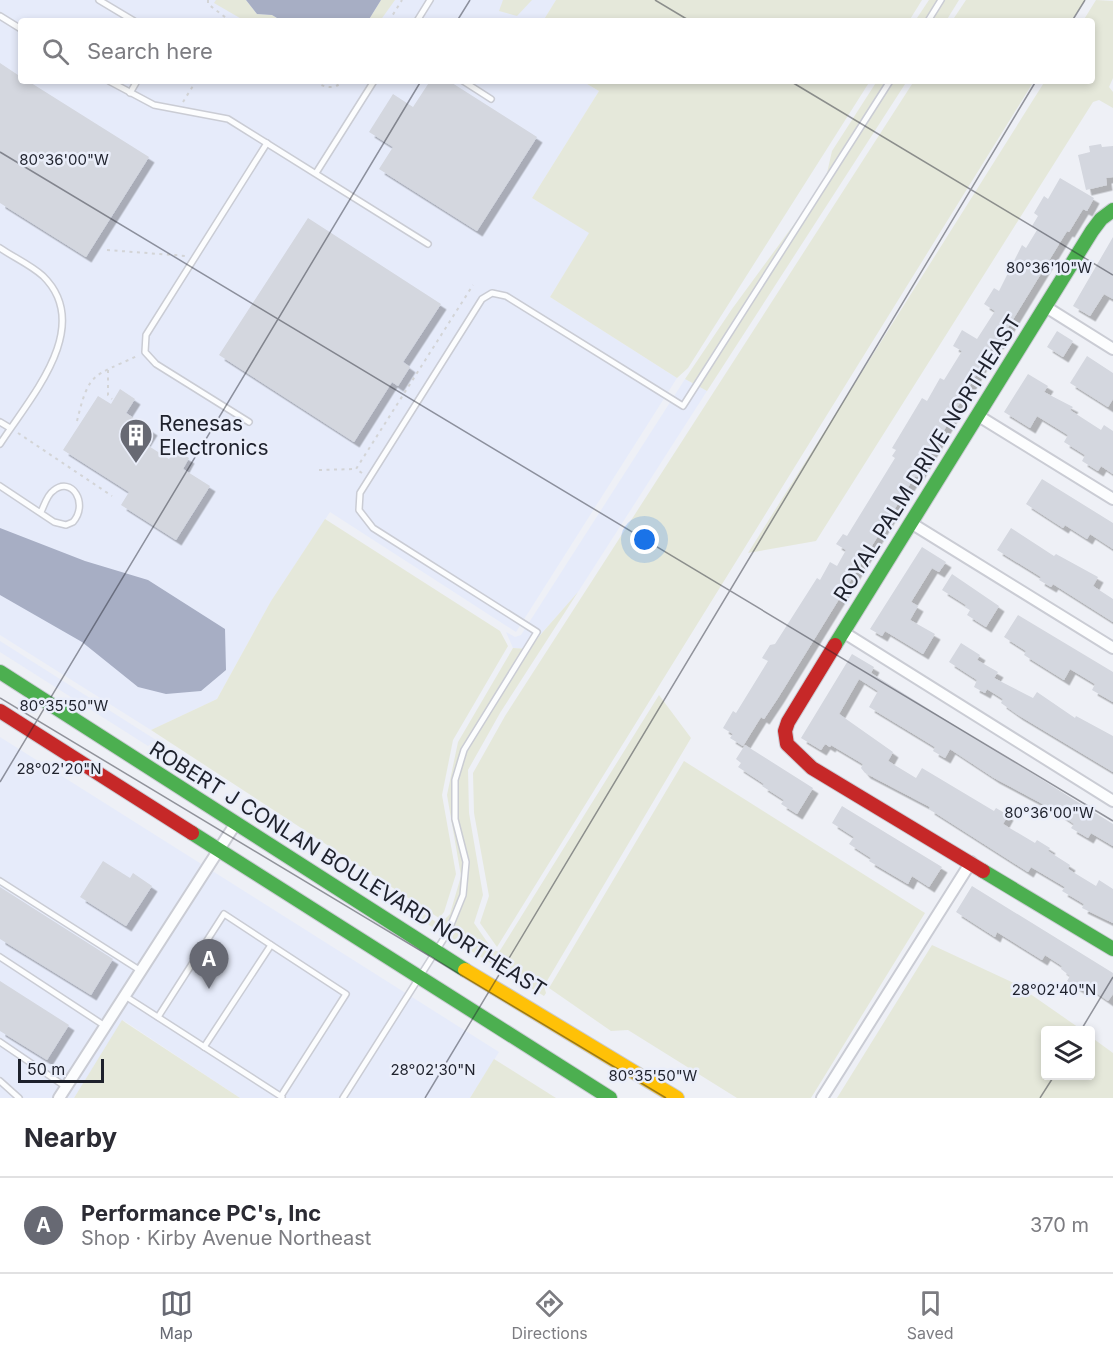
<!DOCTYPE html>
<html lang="en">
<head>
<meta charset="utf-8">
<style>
	body { margin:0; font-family:Inter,sans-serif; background:#f2f2f3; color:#2b2b33 }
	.controls { position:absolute; right:18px; bottom:18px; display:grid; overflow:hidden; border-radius:6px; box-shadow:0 3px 9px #0003 }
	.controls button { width:54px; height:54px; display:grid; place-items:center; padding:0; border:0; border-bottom:2px solid #e1e1e2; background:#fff; color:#2b2b33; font:30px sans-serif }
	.scale { position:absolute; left:18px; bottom:15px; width:86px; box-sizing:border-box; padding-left:6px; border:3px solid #1e212c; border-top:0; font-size:16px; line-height:21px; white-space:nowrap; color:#1e212c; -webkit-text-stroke:4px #eaeefa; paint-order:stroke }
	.you { position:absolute; left:645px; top:540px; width:21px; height:21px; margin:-15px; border:4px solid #fff; border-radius:50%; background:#1a73e8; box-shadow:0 0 0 9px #1a73e833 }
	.badge { display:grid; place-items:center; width:39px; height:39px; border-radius:50%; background:#676973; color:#fff; font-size:20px; font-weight:700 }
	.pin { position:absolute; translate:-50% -50px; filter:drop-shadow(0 2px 3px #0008) }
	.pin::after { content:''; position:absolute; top:32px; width:21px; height:18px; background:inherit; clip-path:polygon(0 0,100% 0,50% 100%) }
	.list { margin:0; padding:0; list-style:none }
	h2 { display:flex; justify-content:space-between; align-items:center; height:78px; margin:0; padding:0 24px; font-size:26px }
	h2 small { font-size:20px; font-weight:400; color:#7c7c81 }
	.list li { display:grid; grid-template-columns:39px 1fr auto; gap:18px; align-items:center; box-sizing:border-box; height:96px; padding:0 24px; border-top:2px solid #e1e1e2 }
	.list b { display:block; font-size:22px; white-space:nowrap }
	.list p { margin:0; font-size:20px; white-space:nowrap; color:#7c7c81 }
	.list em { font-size:20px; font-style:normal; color:#7c7c81 }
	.icon { flex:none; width:33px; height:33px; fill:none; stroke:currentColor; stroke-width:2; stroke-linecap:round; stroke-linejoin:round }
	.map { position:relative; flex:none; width:1113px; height:1098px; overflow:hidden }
	.search { position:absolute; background:#fff; box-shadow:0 3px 9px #0003; left:18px; right:18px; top:18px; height:66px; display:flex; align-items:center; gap:15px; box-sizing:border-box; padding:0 21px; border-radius:6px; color:#7c7c81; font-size:22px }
	.sheet { height:174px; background:#fff }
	nav { display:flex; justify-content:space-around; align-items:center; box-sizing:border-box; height:84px; border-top:2px solid #e1e1e2; background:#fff; font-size:16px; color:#7c7c81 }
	nav a { display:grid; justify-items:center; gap:3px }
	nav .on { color:#676973 }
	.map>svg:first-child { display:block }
</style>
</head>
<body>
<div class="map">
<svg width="1113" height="1098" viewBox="0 0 1113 1098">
	<defs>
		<filter id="shadow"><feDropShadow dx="5.5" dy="5.5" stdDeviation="0" flood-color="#0004"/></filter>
	</defs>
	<rect width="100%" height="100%" fill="#eef0f6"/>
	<g fill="#e6ebfa">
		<path d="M0,0H556L543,21H21V81H582L599,91L532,198L590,233L550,297L677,378L516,632L330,512L271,601L217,699L151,730L0,635Z"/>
		<path d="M685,379L707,391L578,592L528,649L513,648L506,632L515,637L521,635Z"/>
		<path d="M0,641L156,740L148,746L0,652Z"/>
		<path d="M0,737L499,1052L470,1098H240L123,1020L74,1098H0Z"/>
	</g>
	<g fill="#e5e8da">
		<path d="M216,0H246L257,14L272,15L282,21H245L214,3Z"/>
		<path d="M381,0H395L380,21H368Z"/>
		<path d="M503,0H532L517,16L499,11Z"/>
		<path d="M556,0H922L909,21H543Z"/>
		<path d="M929,0H959L946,21H915Z"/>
		<path d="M966,0H1085L1071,21H952Z"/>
		<path d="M1096,0L1113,1V78L1109,87L1113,92V108L1099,100L1093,102L816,541L748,553L1045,81H1092V21H1083Z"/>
		<path d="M582,81H870L688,368L677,378L550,297L589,233L532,198L599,91Z"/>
		<path d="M877,81H907L707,391L685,379L732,309L825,182L832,151Z"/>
		<path d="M914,81H1034L497,947L480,923L489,896L474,813L473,773L505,716Z"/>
		<path d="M325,519L500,631L508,646L453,740L442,795L456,874L444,912L439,918L151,730L217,699L271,601Z"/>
		<path d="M578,592L500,713L468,770L469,813L483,895L474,923L492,949L499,952L501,949L659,695L691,738L544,986L546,993L544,996L421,920L424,914L436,922L443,921L450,914L461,876L447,795L458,742L513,648L528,649Z"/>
		<path d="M684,761L925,913L811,1098H737L628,1030L611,1031L549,988Z"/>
		<path d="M932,945L1016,984L1082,1030H1046V1076H1090L1091,1037L1113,1053V1098H837Z"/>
		<path d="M122,1020L126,1023L240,1098H74Z"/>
		<path d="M494,1059L556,1098H470Z"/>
	</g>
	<g fill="#a7aec4">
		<path d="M246,0H381L368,21H282L272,15L257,14Z"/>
		<path d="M0,528L85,561L148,580L225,629L226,670L201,691L166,694L138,687L82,642L0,595Z"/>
	</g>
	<g fill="#d4d7df" filter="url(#shadow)">
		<path d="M0,63L21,77V81H28L149,157L86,257L0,203Z"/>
		<path d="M430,81H449L537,137L477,231L379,169L393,147L369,132L393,94L413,107Z"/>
		<path d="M1101,144L1102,147L1113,146V177L1106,178L1107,185L1086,190L1078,155L1090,152L1089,146Z"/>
		<path d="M1060,178L1094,198L1087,211L1083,209L1069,232L1067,231L998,344L995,342L917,477L915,476L778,698L764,719L761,717L743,746L730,738L733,734L723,728L733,711L736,713L768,661L762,658L770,645L775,644L817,578L820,580L830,562L837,566L846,550L836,544L843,534L847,536L895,458L892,456L896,450L892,448L922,398L927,401L940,378L944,380L962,351L953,346L962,330L977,339L995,311L984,304L994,288L999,291L1022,245L1026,248L1037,230L1032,226L1038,216L1034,213L1044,196L1048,199Z"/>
		<path d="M308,218L441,304L403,362L410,367L398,386L392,382L354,442L219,355Z"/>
		<path d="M1113,237V299L1104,294L1090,316L1073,306Z"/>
		<path d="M1057,331L1073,341L1063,357L1047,347Z"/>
		<path d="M1087,356L1113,373V399L1108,407L1070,383Z"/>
		<path d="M1028,374L1048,386L1044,392L1073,407L1070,410L1101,430L1104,425L1113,431V474L1101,466L1098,471L1082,461L1085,455L1064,442L1068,435L1037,416L1030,428L1004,412Z"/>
		<path d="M120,389L135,399L126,413L152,430L144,443L169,459L175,450L189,458L183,469L210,486L176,540L121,505L129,492L63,450L98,396L111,404Z"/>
		<path d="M1042,479L1113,523V549L1090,534L1087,539L1065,525L1063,528L1026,504Z"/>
		<path d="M1011,528L1054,556L1056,554L1098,577L1093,586L1113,599V622L1053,584L1051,587L1039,580L1041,577L997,550Z"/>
		<path d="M922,547L946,562L939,572L932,568L911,602L918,606L910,620L935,634L923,654L885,631L882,636L870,629Z"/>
		<path d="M952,574L999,606L986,627L967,615L970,610L965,607L966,605L942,590Z"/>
		<path d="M1018,615L1113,672V702L1092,690L1095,684L1070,669L1064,680L1024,655L1026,651L1004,637Z"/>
		<path d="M961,643L980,655L977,660L998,672L994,678L1033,698L1037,692L1075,718L1076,716L1113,736V772L1018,715L1001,703L1003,699L987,689L985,693L974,687L977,680L949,662Z"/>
		<path d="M852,654L874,667L871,673L1113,824V846L1091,833L1088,838L1071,828L1074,824L1052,809L994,778L950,749L945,758L933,751L935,747L869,707L878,691L859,679L839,714L893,752L888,761L916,778L922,768L994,811L996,808L1008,815L1003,824L1035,843L1037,840L1050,848L1048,851L1070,865L1068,869L1096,886L1099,880L1113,889V923L1082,908L1084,904L1062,891L1065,887L1031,867L1028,872L929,809L930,807L865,773L861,768L863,764L831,745L830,747L825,744L821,750L801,738Z"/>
		<path d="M745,745L813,788L797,814L781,804L784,800L762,786L764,784L738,767L741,763L736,759Z"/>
		<path d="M842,806L942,867L929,887L912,876L908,884L869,861L871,858L849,844L854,837L832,823Z"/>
		<path d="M103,861L130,878L133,873L152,886L126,926L80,897Z"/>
		<path d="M972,886L1113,973V994L1108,1001L1086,986L1083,991L1067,981L1070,976L1061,969L1062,966L1045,955L1042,960L997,932L995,937L956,912Z"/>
		<path d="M0,887L113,959L91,995L0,939Z"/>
		<path d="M0,981L69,1025L47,1060L0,1031Z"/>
	</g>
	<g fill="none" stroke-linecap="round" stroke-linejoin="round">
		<defs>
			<g id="lane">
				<path d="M99,0L134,21"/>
				<path d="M0,16L21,29"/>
				<path d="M417,21L430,0"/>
				<path d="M928,21L941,0"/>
				<path d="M109,81L154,105L228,119L428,244"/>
				<path d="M463,81L491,99"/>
				<path d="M130,93L137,81"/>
				<path d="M316,173L374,81"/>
				<path d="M0,248C13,257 31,265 43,276C95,327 29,399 0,444"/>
				<path d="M0,422L10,428"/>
				<path d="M249,422L156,364L145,352L146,335L267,143"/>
				<path d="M0,486L54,522L66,525L73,522C89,504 72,475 53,491C47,495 44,506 41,512"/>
				<path d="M0,881L141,971"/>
				<path d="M0,957L105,1026"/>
				<path d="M125,996L282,1097"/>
				<path d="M158,1017L224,914L346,994L281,1096"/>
				<path d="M0,1042L66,1087"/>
				<path d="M204,1047L271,945"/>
				<path d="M0,1081L19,1098"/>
				<path d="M343,1098L448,932L463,895L466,862L455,819V780L464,750L537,632L373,528L359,510L360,493L482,299L492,293L506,296L683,406L890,81"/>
			</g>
			<g id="street">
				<path d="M1046,307L1113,349"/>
				<path d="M977,415L1113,499"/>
				<path d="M911,523L1113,648"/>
				<path d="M843,632L1113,801"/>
				<path d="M59,1098L236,823"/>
				<path d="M822,1098L971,862"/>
			</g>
			<g id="fast">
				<path d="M835,645L1092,231L1101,219L1113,210"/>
				<path d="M0,672L465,970"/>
				<path d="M192,833L610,1098"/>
				<path d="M983,871L1113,949"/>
			</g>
			<path id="slow" d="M465,970L677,1098"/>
			<g id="jam">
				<path d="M835,645L788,722L785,731L787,744L812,768L983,871"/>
				<path d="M0,711L192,833"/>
			</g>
		</defs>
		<use href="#lane" stroke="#caccd4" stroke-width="8"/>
		<use href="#street" stroke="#caccd4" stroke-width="14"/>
		<use href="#fast" stroke="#caccd4" stroke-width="16"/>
		<use href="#slow" stroke="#caccd4" stroke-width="16"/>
		<use href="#jam" stroke="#caccd4" stroke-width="16"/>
		<g stroke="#d3d4d6" stroke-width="2" stroke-dasharray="3 4.5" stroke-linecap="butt">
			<path d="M208,0V4L230,21"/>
			<path d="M389,21L402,0"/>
			<path d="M315,81C325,89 335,89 344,81"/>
			<path d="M183,102L196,81"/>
			<path d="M107,250L186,256"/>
			<path d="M108,370V395L112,399"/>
			<path d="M77,421C89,371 93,377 137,356"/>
			<path d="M18,433L112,496"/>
			<path d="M319,470L356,469"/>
			<path d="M362,473L356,469L473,285"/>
		</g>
		<use href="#lane" stroke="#fcfdfe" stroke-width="5"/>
		<use href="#street" stroke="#fcfdfe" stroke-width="10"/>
		<use href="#fast" stroke="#4caf50" stroke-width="14"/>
		<use href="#slow" stroke="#ffc107" stroke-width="14"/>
		<use href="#jam" stroke="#c62828" stroke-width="14"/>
	</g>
	<path fill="none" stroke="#1e212c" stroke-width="1.5" stroke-opacity="0.45" d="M655,0L690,21M457,21L470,0M1072,21L1085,0M790,81L1113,275M0,152L1113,821M0,698L666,1098M0,782L421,81M1081,1030L1113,977M425,1098L1036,81M1040,1098L1054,1076"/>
	<defs>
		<symbol id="building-pin" viewBox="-11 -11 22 30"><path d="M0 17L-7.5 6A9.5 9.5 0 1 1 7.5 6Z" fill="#676973" stroke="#eaeefa"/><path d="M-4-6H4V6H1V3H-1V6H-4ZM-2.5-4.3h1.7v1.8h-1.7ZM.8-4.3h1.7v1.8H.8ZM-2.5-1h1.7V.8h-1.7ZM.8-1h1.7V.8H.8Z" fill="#fff"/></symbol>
	</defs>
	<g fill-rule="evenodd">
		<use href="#building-pin" x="117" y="416" width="38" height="52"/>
	</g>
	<g text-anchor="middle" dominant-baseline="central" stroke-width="5" stroke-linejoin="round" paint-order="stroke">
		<g font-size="21" fill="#1e212c" stroke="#eaeefa" text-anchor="start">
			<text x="159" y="423">Renesas<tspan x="159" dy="24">Electronics</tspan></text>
		</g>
		<g font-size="21" fill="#1e212c" stroke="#eaeefa">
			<text transform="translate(927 458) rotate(-58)">ROYAL PALM DRIVE NORTHEAST</text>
			<text transform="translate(348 869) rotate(32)">ROBERT J CONLAN BOULEVARD NORTHEAST</text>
		</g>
	</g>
	<g font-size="15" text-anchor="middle" fill="#1e212c" stroke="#eaeefa" stroke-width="5" stroke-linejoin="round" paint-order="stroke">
		<text x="64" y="165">80°36'00"W</text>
		<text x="1049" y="273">80°36'10"W</text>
		<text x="64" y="711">80°35'50"W</text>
		<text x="59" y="774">28°02'20"N</text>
		<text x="1049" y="818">80°36'00"W</text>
		<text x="1054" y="995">28°02'40"N</text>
		<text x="433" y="1075">28°02'30"N</text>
		<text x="653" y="1081">80°35'50"W</text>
	</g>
</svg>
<div class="controls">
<button><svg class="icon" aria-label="layers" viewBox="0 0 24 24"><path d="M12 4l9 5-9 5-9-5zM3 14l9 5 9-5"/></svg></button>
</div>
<div class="scale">50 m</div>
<div class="you"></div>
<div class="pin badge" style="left:209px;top:989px">A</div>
<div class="search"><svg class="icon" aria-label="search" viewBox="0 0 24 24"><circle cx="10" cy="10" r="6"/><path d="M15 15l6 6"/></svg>Search here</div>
</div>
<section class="sheet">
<h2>Nearby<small></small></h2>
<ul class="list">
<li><span class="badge">A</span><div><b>Performance PC's, Inc</b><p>Shop · Kirby Avenue Northeast</p></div><em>370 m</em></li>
</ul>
</section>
<nav>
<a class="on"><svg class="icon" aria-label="map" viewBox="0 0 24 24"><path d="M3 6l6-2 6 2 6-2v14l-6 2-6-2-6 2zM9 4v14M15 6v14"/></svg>Map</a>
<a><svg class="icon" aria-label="directions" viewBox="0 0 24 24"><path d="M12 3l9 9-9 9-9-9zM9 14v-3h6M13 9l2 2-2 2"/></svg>Directions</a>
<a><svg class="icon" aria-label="saved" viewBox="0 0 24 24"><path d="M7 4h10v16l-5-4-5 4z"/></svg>Saved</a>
</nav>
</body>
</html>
